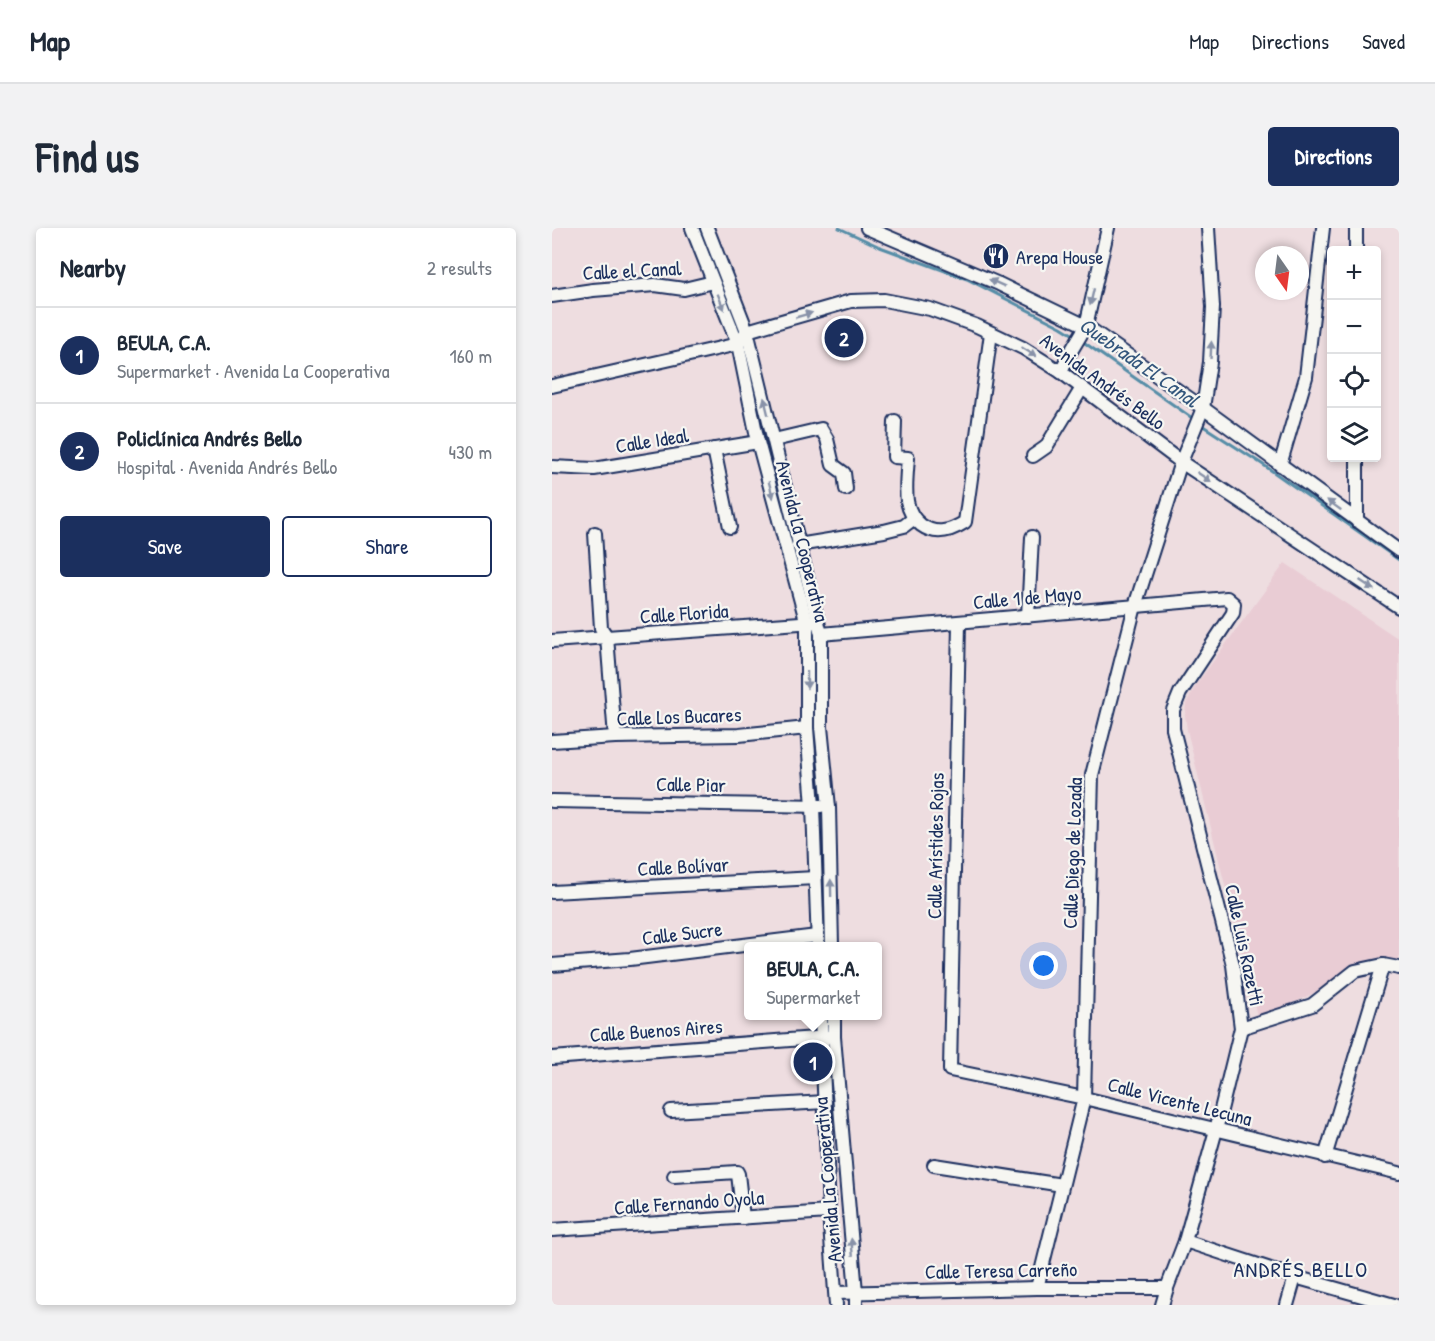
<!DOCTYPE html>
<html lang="en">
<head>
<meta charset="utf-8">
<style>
	body { margin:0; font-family:"Patrick Hand",sans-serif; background:#f2f2f3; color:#1f2937 }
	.controls { position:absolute; right:18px; top:18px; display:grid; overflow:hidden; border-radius:6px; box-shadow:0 3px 9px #0003 }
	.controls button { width:54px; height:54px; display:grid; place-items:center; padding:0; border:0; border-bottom:2px solid #e0e1e3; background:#fff; color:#1f2937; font:30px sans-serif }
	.compass { position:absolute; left:703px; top:18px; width:54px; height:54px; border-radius:50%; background:#fff; box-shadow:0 3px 9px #0003; rotate:166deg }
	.you { position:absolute; left:492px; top:738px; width:21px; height:21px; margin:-15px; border:4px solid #fff; border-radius:50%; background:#1a73e8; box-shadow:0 0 0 9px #1a73e833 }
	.badge { display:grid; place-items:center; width:39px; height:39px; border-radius:50%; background:#1b2f5e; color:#fff; font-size:20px; font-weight:700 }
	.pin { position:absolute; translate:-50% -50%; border:3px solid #fff; box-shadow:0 2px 6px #0006 }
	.popup { position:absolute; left:192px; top:714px; width:138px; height:78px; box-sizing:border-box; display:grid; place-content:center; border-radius:6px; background:#fff; filter:drop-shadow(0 2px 4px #0005); font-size:20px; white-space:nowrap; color:#747a83 }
	.popup b { font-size:22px; color:#1f2937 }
	.popup::after { content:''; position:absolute; left:50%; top:100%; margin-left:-12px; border:12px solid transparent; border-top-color:#fff }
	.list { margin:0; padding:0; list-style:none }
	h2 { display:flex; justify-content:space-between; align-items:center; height:78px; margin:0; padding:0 24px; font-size:26px }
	h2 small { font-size:20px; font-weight:400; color:#747a83 }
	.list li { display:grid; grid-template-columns:39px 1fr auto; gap:18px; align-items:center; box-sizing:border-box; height:96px; padding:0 24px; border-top:2px solid #e0e1e3 }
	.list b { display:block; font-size:22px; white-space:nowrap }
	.list p { margin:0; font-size:20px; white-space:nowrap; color:#747a83 }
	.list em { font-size:20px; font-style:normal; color:#747a83 }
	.actions { display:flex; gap:12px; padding:18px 24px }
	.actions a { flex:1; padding:14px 0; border:2px solid #1b2f5e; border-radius:6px; text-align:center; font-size:21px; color:#1b2f5e }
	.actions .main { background:#1b2f5e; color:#fff }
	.icon { flex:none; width:33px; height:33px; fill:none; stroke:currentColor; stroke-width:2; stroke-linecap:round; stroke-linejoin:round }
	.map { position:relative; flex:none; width:847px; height:1077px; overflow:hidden; border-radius:6px }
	header { display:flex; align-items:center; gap:36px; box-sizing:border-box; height:84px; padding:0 30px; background:#fff; border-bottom:2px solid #e0e1e3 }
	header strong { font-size:28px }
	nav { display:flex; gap:33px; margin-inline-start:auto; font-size:21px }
	.intro { display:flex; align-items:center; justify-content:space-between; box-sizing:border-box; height:144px; padding:0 36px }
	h1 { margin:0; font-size:42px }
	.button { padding:15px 27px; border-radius:6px; background:#1b2f5e; color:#fff; font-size:21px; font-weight:700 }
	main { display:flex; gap:36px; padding:0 36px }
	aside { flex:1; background:#fff; border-radius:6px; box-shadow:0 3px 9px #0003 }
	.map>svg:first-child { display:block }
</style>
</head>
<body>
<header>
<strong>Map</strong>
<nav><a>Map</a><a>Directions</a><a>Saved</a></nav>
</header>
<div class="intro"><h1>Find us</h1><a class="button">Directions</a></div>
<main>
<aside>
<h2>Nearby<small>2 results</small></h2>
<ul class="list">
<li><span class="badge">1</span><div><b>BEULA, C.A.</b><p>Supermarket · Avenida La Cooperativa</p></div><em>160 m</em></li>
<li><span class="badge">2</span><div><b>Policlínica Andrés Bello</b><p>Hospital · Avenida Andrés Bello</p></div><em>430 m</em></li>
</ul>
<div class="actions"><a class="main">Save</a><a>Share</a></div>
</aside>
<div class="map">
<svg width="847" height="1077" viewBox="0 0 847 1077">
	<rect width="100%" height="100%" fill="#eedde0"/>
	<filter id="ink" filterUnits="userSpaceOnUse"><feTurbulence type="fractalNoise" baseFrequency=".0167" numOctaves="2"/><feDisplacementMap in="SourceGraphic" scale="12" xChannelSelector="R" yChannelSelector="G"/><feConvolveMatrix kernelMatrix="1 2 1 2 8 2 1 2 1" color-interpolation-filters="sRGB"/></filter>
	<g filter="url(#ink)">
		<path fill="#e9ccd4" d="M733,335L847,411V733H821L801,735L771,760L748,772L705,788L635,502L633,487L634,475L646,454Z"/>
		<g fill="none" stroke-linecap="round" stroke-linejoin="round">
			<g stroke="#558da7" stroke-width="3">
				<path d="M287,0L328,19L415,51L509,99L525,109"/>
				<path d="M530,113L643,192"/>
				<path d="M648,196L710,236L847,332"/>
			</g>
			<defs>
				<g id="minor">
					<path d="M140,0L186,116L206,214L255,396V500L261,578L266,718"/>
					<path d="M155,0L195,103L269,406V499L277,579L280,718"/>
					<path d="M315,0L447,56L534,98L651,180L847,323"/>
					<path d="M804,0V22"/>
					<path d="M0,68L41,62L103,57L132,61L161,54"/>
					<path d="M509,144L515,130L534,98L556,0"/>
					<path d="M0,158L186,116L195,103L299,73L332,72L378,81L425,98L471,120L509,144L629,234L847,379"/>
					<path d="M343,193L342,229L356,230C355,244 353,259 355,273C357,284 361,291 369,297C384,308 399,303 413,294L439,105"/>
					<path d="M222,212L269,201L275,211L281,237L292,245L294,261"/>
					<path d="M162,221L178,299"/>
					<path d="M481,228L494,219L530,160"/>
					<path d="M805,230V293"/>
					<path d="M728,237L754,149L771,0"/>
					<path d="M0,239L42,241L206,214"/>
					<path d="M43,305L49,400L55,409L63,509"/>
					<path d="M246,317L332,303L352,298L361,291"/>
					<path d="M476,388L480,309"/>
					<path d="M407,395L398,842L532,870L847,945"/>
					<path d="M269,406L675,370L682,376L681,385L628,465L621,482V501L681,737L689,800L664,902L633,1013L615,1060L610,1077"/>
					<path d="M0,413L262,394"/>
					<path d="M0,513L63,509L187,507L255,500"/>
					<path d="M0,573L269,578"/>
					<path d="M0,664L263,650"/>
					<path d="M0,737L78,731L265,708"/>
					<path d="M269,788L277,984L284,1077"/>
					<path d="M282,788V809L304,1064V1077"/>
					<path d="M689,800L760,777L803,743L831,737L847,740"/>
					<path d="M0,830L277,809"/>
					<path d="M119,883L273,874"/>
					<path d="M773,929L831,737"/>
					<path d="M382,937L510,957"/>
					<path d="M122,948L185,944L186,946L191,990"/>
					<path d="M0,1002L277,984"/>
					<path d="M633,1013L743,1049L842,1077"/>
					<path d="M485,1060L532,870L540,547L583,378L629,234L651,180L658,134L661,79L656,0"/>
					<path d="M284,1065L485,1060H615"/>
					<path d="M735,1077L743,1049"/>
				</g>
			</defs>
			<use href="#minor" stroke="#1b2f5e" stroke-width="16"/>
			<use href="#minor" stroke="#f6f6f2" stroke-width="12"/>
		</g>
		<defs><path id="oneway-solid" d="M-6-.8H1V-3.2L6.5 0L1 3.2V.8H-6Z" transform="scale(1.5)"/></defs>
		<g fill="#8892a8">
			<use href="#oneway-solid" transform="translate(445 55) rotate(-156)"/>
			<use href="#oneway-solid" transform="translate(540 69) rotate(103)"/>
			<use href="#oneway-solid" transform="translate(169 74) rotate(68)"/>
			<use href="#oneway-solid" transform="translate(252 87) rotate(-16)"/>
			<use href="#oneway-solid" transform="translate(659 122) rotate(-87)"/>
			<use href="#oneway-solid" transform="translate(477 124) rotate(32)"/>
			<use href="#oneway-solid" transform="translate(214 178) rotate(-104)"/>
			<use href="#oneway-solid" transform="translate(652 249) rotate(34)"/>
			<use href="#oneway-solid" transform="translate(219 262) rotate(75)"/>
			<use href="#oneway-solid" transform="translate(782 277) rotate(-144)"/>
			<use href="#oneway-solid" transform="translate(815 357) rotate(34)"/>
			<use href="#oneway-solid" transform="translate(255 452) rotate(90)"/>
			<use href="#oneway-solid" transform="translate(279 660) rotate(-91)"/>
			<use href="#oneway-solid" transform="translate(300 1019) rotate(-95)"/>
		</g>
	</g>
	<defs>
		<symbol id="restaurant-disc" viewBox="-11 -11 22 22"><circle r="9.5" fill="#1b2f5e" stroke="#f6f6f2"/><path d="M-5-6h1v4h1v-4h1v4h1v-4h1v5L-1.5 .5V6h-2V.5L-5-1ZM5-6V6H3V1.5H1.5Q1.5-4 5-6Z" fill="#fff"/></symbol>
	</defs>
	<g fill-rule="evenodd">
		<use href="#restaurant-disc" x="429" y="13" width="30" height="30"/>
	</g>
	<g text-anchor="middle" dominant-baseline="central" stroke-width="4.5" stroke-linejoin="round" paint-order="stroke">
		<g font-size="20" fill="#1b2f5e" stroke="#f6f6f2" text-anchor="start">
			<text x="464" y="28">Arepa House</text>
		</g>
		<g font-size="20" fill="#1b2f5e" stroke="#f6f6f2">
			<text transform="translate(80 42) rotate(-3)">Calle el Canal</text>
			<text transform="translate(551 153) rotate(36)">Avenida Andrés Bello</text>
			<text transform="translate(100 212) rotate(-9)">Calle Ideal</text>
			<text transform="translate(251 313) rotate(76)">Avenida La Cooperativa</text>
			<text transform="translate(475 369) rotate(-5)">Calle 1 de Mayo</text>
			<text transform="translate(132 385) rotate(-4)">Calle Florida</text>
			<text transform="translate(127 488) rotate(-2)">Calle Los Bucares</text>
			<text transform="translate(139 556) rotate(1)">Calle Piar</text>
			<text transform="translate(383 618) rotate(-89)">Calle Arístides Rojas</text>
			<text transform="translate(520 625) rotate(-88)">Calle Diego de Lozada</text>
			<text transform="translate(131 638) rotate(-3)">Calle Bolívar</text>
			<text transform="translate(130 705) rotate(-7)">Calle Sucre</text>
			<text transform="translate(693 717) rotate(78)">Calle Luis Razetti</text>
			<text transform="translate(104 802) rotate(-4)">Calle Buenos Aires</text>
			<text transform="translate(628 873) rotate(14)">Calle Vicente Lecuna</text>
			<text transform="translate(275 952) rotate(-95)">Avenida La Cooperativa</text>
			<text transform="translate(137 974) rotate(-4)">Calle Fernando Oyola</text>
			<text transform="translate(449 1042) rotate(-1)">Calle Teresa Carreño</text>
		</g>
		<g font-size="21" font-style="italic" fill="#33567c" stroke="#f6f6f2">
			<text transform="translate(587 134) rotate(35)">Quebrada El Canal</text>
		</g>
		<g font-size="22" letter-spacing="1.5" fill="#1b2f5e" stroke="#f6f6f2">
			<text x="749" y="1041">ANDRÉS BELLO</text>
		</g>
	</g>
</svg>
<div class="controls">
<button>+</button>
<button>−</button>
<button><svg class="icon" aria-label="locate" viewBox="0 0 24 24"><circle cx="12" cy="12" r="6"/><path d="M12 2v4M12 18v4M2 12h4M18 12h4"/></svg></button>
<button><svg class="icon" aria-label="layers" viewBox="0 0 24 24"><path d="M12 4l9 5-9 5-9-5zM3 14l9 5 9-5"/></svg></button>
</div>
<svg class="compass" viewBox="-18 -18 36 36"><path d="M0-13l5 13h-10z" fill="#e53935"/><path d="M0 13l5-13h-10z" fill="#747a83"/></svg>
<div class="you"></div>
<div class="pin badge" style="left:261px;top:834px">1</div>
<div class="popup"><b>BEULA, C.A.</b>Supermarket</div>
<div class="pin badge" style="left:292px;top:110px">2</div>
</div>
</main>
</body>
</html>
